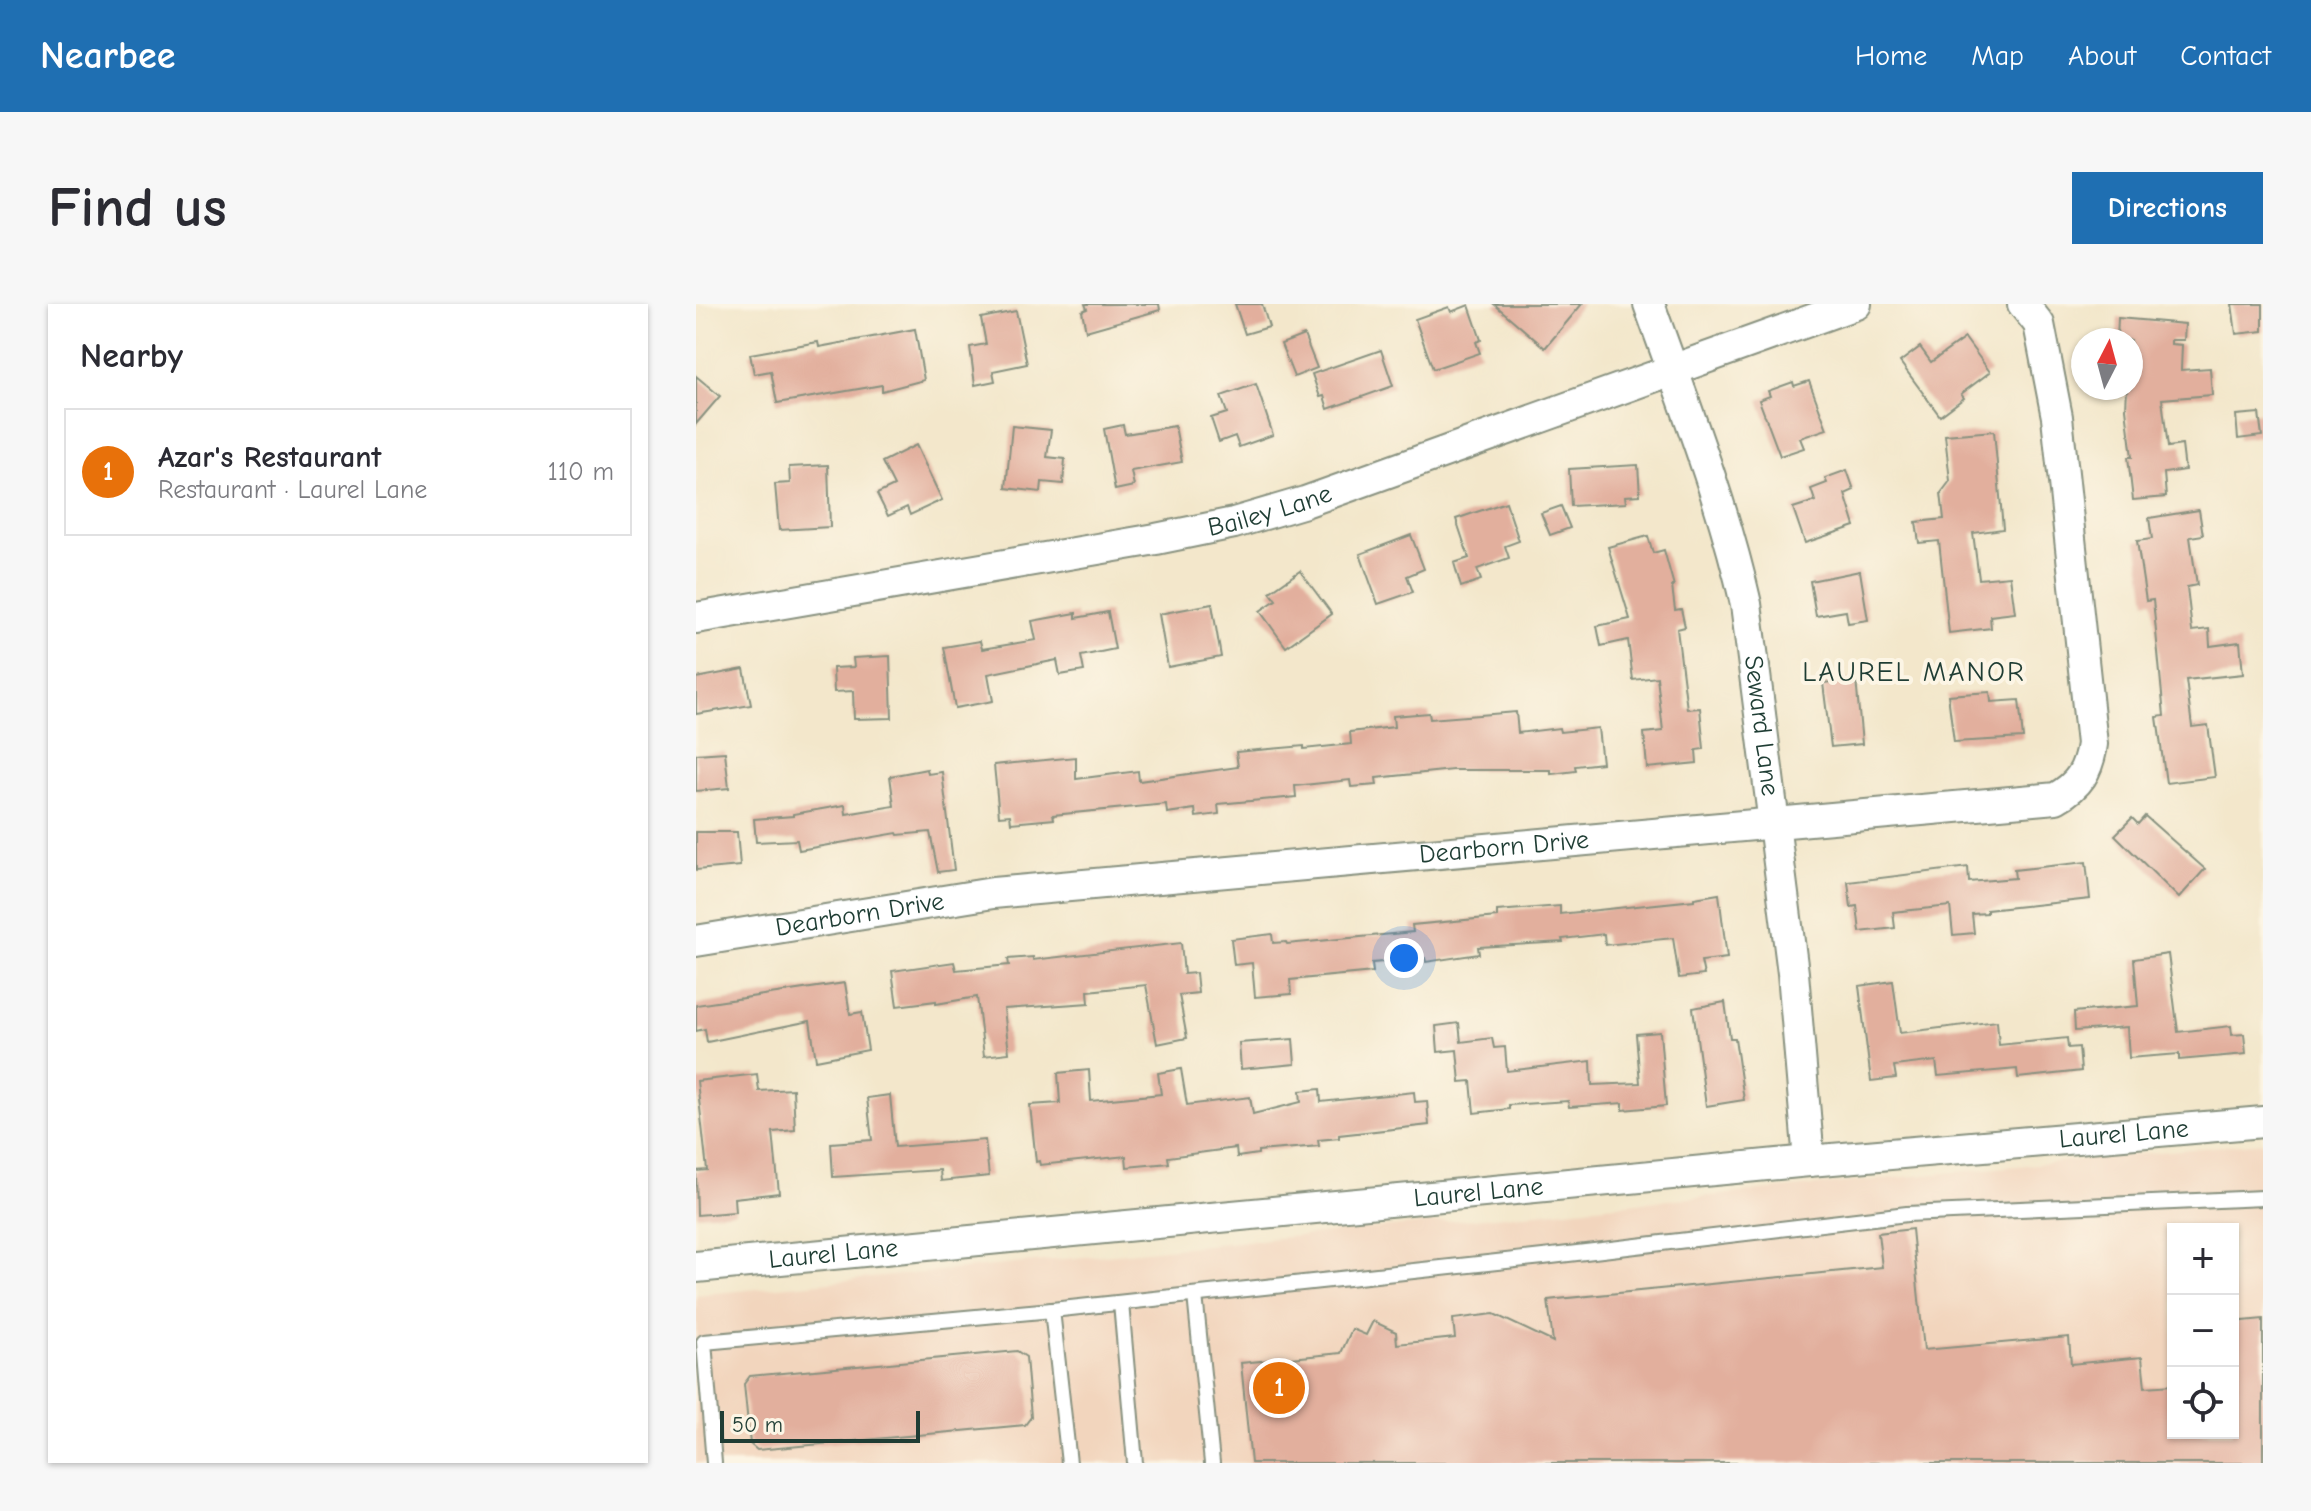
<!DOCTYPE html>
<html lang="en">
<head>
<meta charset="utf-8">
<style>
	body { margin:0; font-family:"Comic Neue",sans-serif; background:#f7f7f7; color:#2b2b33 }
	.controls { position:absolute; right:24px; bottom:24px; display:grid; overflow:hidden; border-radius:0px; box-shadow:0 2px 6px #0004 }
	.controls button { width:72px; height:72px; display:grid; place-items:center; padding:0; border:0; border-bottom:2px solid #e1e1e2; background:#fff; color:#2b2b33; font:40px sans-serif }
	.compass { position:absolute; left:1375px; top:24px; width:72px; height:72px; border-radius:50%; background:#fff; box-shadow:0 2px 6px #0004; rotate:6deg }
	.scale { position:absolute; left:24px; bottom:20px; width:200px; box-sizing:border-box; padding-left:8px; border:4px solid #1f3d34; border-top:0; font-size:22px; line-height:28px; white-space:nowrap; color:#1f3d34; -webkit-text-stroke:6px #fcf5e5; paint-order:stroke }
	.you { position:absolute; left:708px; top:654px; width:28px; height:28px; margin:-20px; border:6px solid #fff; border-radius:50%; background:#1a73e8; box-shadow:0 0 0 12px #1a73e833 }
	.badge { display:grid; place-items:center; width:52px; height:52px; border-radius:50%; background:#1f6fb2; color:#fff; font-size:26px; font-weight:700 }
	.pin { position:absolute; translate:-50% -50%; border:4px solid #fff; box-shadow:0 2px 8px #0006 }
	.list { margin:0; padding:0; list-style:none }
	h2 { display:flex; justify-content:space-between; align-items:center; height:104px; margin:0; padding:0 32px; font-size:34px }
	h2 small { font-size:26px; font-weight:400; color:#7c7c81 }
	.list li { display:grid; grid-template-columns:52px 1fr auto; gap:24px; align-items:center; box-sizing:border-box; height:128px; margin:0 16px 16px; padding:0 16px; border:2px solid #e1e1e2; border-radius:0px }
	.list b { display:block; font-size:30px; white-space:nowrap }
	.list p { margin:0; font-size:26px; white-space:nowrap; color:#7c7c81 }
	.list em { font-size:26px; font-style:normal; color:#7c7c81 }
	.icon { flex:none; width:44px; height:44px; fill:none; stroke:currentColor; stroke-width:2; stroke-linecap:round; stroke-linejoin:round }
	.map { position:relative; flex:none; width:1567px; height:1159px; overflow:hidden; border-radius:0px }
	header { display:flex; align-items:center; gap:48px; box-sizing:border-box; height:112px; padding:0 40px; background:#1f6fb2; color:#fff }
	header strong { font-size:38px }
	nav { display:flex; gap:44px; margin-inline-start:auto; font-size:28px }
	.intro { display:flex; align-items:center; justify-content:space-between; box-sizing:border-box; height:192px; padding:0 48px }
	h1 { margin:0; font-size:56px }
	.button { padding:20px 36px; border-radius:0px; background:#1f6fb2; color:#fff; font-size:28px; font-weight:700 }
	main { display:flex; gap:48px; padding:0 48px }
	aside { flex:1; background:#fff; border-radius:0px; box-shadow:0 2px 6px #0004 }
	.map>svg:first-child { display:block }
</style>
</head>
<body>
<header>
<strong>Nearbee</strong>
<nav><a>Home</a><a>Map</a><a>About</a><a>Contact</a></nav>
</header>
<div class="intro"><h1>Find us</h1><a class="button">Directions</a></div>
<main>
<aside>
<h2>Nearby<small></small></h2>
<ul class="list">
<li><span class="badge" style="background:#e8710a">1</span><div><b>Azar's Restaurant</b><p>Restaurant · Laurel Lane</p></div><em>110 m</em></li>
</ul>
</aside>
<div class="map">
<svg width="1567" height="1159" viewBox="0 0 1567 1159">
	<rect width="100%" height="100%" fill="#fcf5e5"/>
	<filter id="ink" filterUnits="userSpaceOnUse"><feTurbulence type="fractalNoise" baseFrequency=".0125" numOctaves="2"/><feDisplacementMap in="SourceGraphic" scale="16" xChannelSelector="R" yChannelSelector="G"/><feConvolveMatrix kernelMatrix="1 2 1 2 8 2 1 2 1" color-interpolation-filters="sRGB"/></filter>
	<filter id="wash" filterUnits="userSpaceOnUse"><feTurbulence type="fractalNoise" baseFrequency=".006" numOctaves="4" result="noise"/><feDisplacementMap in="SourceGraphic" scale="32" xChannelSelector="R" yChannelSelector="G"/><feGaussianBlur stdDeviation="1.8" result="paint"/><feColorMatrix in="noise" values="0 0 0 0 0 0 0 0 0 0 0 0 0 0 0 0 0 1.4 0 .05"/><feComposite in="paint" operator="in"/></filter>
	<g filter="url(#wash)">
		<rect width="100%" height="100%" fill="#f3e7cb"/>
		<path fill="#f2d5bd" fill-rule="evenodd" d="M1567,838V1159H0V991ZM1477,925H1537V1129H1477Z"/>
		<g id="blocks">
			<g fill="#e2af9d">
				<path d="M389,0H463L464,6L390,27L386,7L391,5Z"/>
				<path d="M539,0H566L573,23L549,30Z"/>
				<path d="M798,0H886L849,44Z"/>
				<path d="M1536,0H1567V27L1540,30Z"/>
				<path d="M773,1L785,36L780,38L784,49L737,65L719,15L753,3L755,8Z"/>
				<path d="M320,7L331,60L297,67L299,77L279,81L274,43L290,40L285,14Z"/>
				<path d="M1422,14L1489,20L1488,36H1475V40L1486,41L1485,66L1514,64L1516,91L1466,95L1472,143L1486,141L1489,166L1468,169L1470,193L1437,196L1432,153H1436L1430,105L1431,84H1435V36H1421Z"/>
				<path d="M219,25L228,76L186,87V81L81,99L75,67L58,70L54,50L122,38L123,43Z"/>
				<path d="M608,31L621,64L598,73L585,40Z"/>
				<path d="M1269,34L1294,68L1265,90L1268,94L1244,112L1204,58L1224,43L1235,58Z"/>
				<path d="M685,46L697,82L632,105L628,92L624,93L616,70Z"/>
				<path d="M0,72L24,92L0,120Z"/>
				<path d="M1113,77L1131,125L1104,134L1108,144L1084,152L1063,96L1074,92L1072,87L1097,78L1098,82Z"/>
				<path d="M560,80L577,131L543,143L539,132L523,138L515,114L531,109L525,92Z"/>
				<path d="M1563,109L1566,132L1542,135L1540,111Z"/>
				<path d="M427,121L429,130L479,122L486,158L435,167L438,182L419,186L408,125Z"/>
				<path d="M316,122L355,126L351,153L369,155L367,180L346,178L345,188L310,184Z"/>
				<path d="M1298,127L1307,225L1277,229L1283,275L1314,272L1319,309L1294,312L1295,324L1253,329L1243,237L1223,239L1220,218L1248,215L1245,189L1254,177L1249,131Z"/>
				<path d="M220,141L246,196L214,211L211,203L192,212L181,190L198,182L186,158Z"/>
				<path d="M132,161L134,223L83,226L79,180L94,179L93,163Z"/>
				<path d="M942,161L944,191L929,192L930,199L875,202L873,165Z"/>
				<path d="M1151,166L1158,186L1149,190L1159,222L1109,239L1097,204L1119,197L1115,185L1131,179L1129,174Z"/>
				<path d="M810,198L823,237L809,242L813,254L781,265L785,276L765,283L758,259L773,254L760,215Z"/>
				<path d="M865,202L874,224L854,231L845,209Z"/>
				<path d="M1503,206L1507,231L1494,233L1501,281L1491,283L1496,327L1513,325L1514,342L1544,338L1547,370L1490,376L1496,423L1512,421L1519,473L1470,479L1461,413L1468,412L1457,296L1450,297L1441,237L1456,235L1453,214Z"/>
				<path d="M715,231L728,265L711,272L717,288L682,300L664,250Z"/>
				<path d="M952,232L957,249L968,246L978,282H976L979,306L985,305L989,323L981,325L991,405L1004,404L1008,445L1000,446L1001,459L951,464L948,429L967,427L961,373L937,376L932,336L905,342L901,322L934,315L912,243Z"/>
				<path d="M604,267L636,310L590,343L564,307L580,296L574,288Z"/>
				<path d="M1164,267L1172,316L1152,319L1150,307L1120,312L1114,277Z"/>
				<path d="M516,300L525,353L472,363L463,310Z"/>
				<path d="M412,308L419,345L385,352L388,367L364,371L361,356L292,370L297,397L259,404L248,343L284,337L286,345L340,336L336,317L380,309V314Z"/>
				<path d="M194,352L196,414L158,415L157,387L138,388L137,364L158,363L157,354Z"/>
				<path d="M48,365L55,401L0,410V374Z"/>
				<path d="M1160,375L1166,440L1135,443L1127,379Z"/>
				<path d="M1294,388L1295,398L1323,396L1327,434L1258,438L1252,391Z"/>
				<path d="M820,408L822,429L863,424L864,428L902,424L906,459L879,462L880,467L855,470V466H757L680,474L681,481L655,483L654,476L599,482L600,493L522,500L523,510L500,513L499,505L471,509L470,500L357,511L358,515L315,519L314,511L303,512L298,461L380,453V475L442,467L443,477L542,463L540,448L608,442V445L655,440L654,428L698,423L697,412L733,409L734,415Z"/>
				<path d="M29,448L33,484L0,487V450Z"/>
				<path d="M231,465L232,470L246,468L258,566L242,568L234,528L202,531L201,529L103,546L101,536L60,538L58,515L97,512V510L149,501L150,510L198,502L194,472Z"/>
				<path d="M1449,512L1509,565L1483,594L1419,531L1436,514L1442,520Z"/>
				<path d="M0,528H41L44,562L0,566Z"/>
				<path d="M1390,558L1394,595L1291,606V609L1276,610L1278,629L1257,631L1254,602L1197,608L1199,624L1164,628L1161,602L1155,603L1152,578L1272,563L1273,578L1319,574L1318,566Z"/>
				<path d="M1023,590L1031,654L1005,657L1008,671L983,674L977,634L909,641L908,630L866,635L867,638L782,643L783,650L730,658L729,654L676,659L677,668L594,676L595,690L559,693L556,659L538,661L535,635L576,630L577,639L590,638L591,640L717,628L716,621L801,613V607L864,602V610L998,596V594Z"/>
				<path d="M485,639L488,670L500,669L502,689L483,691L491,734L461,740L450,681L392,687L393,699L308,705L313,749L288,752L281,693L240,700V697L201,702L196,667L258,658L260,666L313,661L312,655L337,653V656Z"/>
				<path d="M1472,650L1482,728L1535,722L1536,731L1548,730L1550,750L1483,756V750L1433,754L1431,723L1379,727L1378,708L1442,702L1438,655Z"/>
				<path d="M1197,677L1204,729L1301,717L1303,741L1371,734L1372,744L1383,743L1385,767L1322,774L1321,765L1242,772L1240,757L1198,762L1200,774L1175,777L1163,682Z"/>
				<path d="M149,679L154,710L166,708L172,746L120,756L114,717L11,738L9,725L0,727V701Z"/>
				<path d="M1029,698L1034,734H1039L1048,796L1010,802L997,704Z"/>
				<path d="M763,719L765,738L796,734L798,744L809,743L811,767L895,757L896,781L944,779L940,730L964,728L970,802L927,806V799L873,803L872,797L813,801V805L778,809L775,777L764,778L761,746L742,748L740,722Z"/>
				<path d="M597,735L599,760L545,765L543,739Z"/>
				<path d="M485,765L491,801L554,793L557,810L605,798L604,787L624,785L625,798L718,788L719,798L731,797L733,821L643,831V834L622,836L623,842L562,847V850L541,853L540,844L472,853L473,859L431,863L430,852L344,861L343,857L340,858L334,801L364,799L362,769L393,766L395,797L465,790L462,769Z"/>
				<path d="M61,770L63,787L97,785L99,826L77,828L83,889L38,894L39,908L1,911L0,867L11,866L1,777Z"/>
				<path d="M194,791L199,843L289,836L293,872L245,877L244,866L137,873L135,839L176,836L171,794Z"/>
				<path d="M1216,925L1228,1046L1373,1033L1375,1060L1446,1053L1449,1083L1477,1081V1129H1537V1018L1567,1015V1159H555L545,1059L645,1049L656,1025L670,1031L677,1017L700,1028L701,1040L759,1034L757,1015L798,1010L857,1038L852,996L1186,963L1182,929Z"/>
				<path d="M321,1047L330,1053L335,1113L329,1121L61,1146L54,1140L48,1080L54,1072Z"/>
			</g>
		</g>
	</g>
	<g filter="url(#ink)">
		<use href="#blocks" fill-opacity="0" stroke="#899280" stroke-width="2"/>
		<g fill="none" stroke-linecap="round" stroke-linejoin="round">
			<defs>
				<g id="service">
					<path d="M499,991L516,1159"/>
					<path d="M425,999L439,1159"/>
					<path d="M356,1006L847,953L1211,910L1567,894"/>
					<path d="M18,1159L8,1038L356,1006L373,1159"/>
				</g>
				<g id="minor">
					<path id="s1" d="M953,0C988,99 1027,198 1050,300L1097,669L1113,857"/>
					<path id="s2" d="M0,314L460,235L538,219L609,198L1160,0"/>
					<path id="s3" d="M0,637L297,589L1360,494C1383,481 1392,467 1396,440L1361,113L1343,20L1327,0"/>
					<path id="s4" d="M0,963L1113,857L1567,818"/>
				</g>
			</defs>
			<use href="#service" stroke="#899280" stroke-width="18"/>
			<use href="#minor" stroke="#899280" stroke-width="34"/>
			<use href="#service" stroke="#fff" stroke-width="14"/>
			<use href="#minor" stroke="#fff" stroke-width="30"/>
		</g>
	</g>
	<g text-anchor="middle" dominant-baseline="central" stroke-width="8" stroke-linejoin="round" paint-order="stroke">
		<g font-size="26" fill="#1f3d34" stroke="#fcf5e5">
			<text stroke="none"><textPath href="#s2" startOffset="584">Bailey Lane</textPath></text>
			<text stroke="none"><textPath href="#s1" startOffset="438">Seward Lane</textPath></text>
			<text stroke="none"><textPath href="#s3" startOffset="814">Dearborn Drive</textPath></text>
			<text stroke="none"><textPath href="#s3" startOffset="166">Dearborn Drive</textPath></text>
			<text stroke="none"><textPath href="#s4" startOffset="1434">Laurel Lane</textPath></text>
			<text stroke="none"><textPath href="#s4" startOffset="786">Laurel Lane</textPath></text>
			<text stroke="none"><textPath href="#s4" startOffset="138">Laurel Lane</textPath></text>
		</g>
		<g font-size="28" letter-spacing="2" fill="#1f3d34" stroke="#fcf5e5">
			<text x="1218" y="368">LAUREL MANOR</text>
		</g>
	</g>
</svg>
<div class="controls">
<button>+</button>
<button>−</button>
<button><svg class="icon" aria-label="locate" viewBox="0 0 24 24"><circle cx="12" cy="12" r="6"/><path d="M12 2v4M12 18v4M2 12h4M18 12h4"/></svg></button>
</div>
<svg class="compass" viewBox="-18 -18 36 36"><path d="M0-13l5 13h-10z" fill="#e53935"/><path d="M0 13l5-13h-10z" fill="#7c7c81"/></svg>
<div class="scale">50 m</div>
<div class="you"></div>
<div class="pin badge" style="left:583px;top:1084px;background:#e8710a">1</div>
</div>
</main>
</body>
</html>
